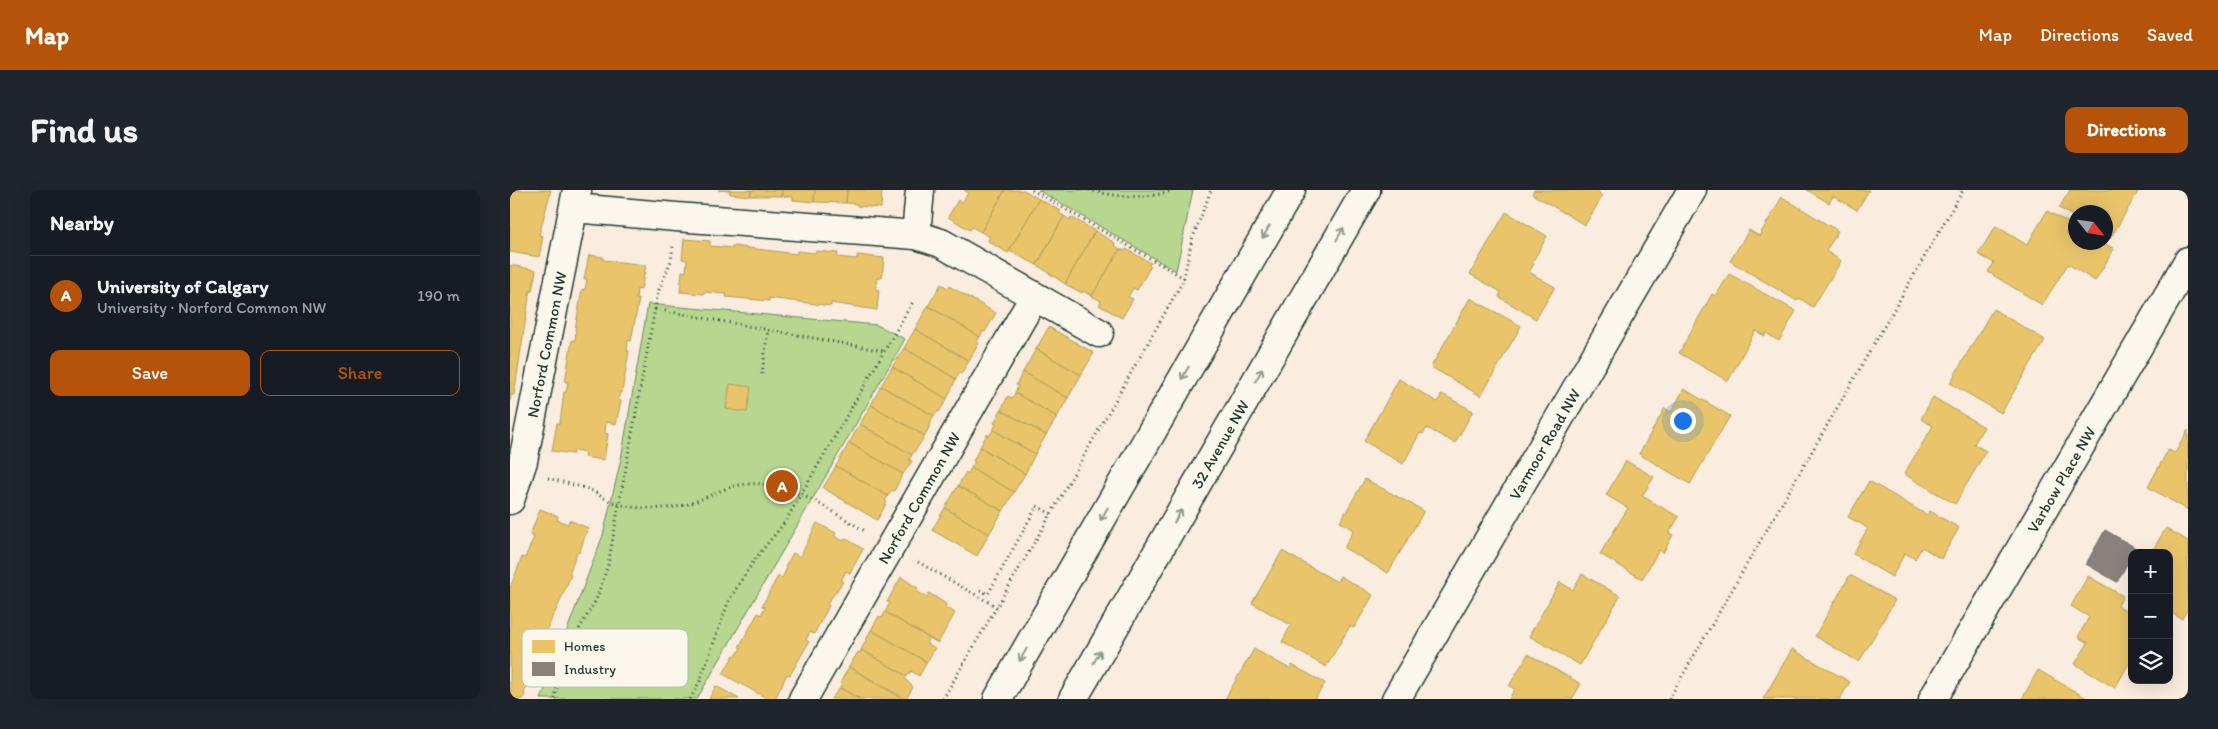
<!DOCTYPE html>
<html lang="en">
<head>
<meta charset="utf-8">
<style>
	body { margin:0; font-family:Itim,sans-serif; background:#20242c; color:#f1f3f6 }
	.controls { position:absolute; right:15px; bottom:15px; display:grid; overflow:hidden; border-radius:10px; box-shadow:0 5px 20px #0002 }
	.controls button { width:45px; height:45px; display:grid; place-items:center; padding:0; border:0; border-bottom:1px solid #363941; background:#171b24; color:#f1f3f6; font:25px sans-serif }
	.compass { position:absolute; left:1558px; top:15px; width:45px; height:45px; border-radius:50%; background:#171b24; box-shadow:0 5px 20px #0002; rotate:120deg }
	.you { position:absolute; left:1172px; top:230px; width:18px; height:18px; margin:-12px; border:4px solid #fff; border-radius:50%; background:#1a73e8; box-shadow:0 0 0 8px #1a73e833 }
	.badge { display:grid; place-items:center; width:32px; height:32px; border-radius:50%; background:#b45309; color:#fff; font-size:16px; font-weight:700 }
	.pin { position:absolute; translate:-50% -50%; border:2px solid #fff; box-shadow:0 1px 5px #0006 }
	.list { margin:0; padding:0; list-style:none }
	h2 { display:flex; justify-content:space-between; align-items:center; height:65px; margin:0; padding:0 20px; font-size:21px }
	h2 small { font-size:16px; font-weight:400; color:#9ea1a6 }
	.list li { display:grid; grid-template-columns:32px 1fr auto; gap:15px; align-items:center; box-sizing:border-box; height:80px; padding:0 20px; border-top:1px solid #363941 }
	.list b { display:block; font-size:19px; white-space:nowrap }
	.list p { margin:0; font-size:16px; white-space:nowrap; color:#9ea1a6 }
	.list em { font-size:16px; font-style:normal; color:#9ea1a6 }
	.actions { display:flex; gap:10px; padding:15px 20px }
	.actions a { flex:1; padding:11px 0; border:1px solid #b45309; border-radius:10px; text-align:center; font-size:18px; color:#b45309 }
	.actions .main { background:#b45309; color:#fff }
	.icon { flex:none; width:28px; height:28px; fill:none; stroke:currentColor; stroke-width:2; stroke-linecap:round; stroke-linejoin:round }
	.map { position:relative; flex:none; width:1678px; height:509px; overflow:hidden; border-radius:10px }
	header { display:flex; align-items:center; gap:30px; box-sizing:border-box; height:70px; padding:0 25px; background:#b45309; color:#fff }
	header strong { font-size:24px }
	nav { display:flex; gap:28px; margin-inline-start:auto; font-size:18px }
	.intro { display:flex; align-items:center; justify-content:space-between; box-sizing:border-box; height:120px; padding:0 30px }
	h1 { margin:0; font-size:35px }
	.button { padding:12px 22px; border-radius:10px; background:#b45309; color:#fff; font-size:18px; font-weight:700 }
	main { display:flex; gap:30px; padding:0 30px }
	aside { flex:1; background:#171b24; border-radius:10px; box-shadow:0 5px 20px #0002 }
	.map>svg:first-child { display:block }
</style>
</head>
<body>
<header>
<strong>Map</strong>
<nav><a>Map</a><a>Directions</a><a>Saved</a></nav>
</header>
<div class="intro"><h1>Find us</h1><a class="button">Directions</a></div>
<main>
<aside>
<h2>Nearby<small></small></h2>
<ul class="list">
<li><span class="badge">A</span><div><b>University of Calgary</b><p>University · Norford Common NW</p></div><em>190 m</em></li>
</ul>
<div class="actions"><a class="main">Save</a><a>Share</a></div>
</aside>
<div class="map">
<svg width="1678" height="509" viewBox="0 0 1678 509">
	<rect width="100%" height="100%" fill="#faecdf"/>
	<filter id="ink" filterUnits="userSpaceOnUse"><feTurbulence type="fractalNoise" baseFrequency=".02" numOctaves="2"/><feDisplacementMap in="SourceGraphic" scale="10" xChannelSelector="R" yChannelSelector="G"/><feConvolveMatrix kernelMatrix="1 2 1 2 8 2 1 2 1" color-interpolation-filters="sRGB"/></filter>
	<g filter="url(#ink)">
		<g fill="#b7d68f" stroke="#6b8a62">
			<path d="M528,0H683L666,81Z"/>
			<path d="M138,114L367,135L395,149L187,509H31L93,345L111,269Z"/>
		</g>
		<g fill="#e9c46a" stroke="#ac9c5a">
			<path d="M0,0H41L29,45L33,46L29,67L0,62Z"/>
			<path d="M208,0H241V6L220,4V1Z"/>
			<rect x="241" y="0" width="31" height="6"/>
			<path d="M272,0H305L304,12L283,10V7L272,6Z"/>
			<path d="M305,0H337L336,13L304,12Z"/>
			<path d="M337,0H372L371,18L347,16V14L336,13Z"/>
			<path d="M495,0L471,42L462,37L460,40L438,27L448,10L452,13L458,3L454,0Z"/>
			<path d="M495,0H514L529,9L498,63L478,51L480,47L471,42Z"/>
			<path d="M1024,0H1087L1092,7L1075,35L1022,4Z"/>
			<path d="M1297,0H1359L1347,20L1323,6L1319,13Z"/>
			<path d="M1560,0H1629L1600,49L1596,46V22H1566V28L1549,18Z"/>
			<path d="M1272,7L1328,41L1316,61L1331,71L1303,117L1289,108L1287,111L1220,71L1239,40L1249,46Z"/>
			<path d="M529,9L551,21L549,23L554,26L527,75L499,61Z"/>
			<path d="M1537,21L1566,37V52H1592L1604,59L1585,91L1558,74L1532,115L1478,82L1484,73L1468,64L1486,36L1517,55Z"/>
			<path d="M996,22L1037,46L1022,73L1024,74L1019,82L1045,97L1026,129L989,107L991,102L960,84Z"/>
			<path d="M554,26L560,30L561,27L585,41L555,94L527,75Z"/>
			<path d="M585,41L605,53L604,55L610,59L582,106L573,101L572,103L555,94Z"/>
			<path d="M174,49L200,51V56L223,58V56L287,64V61L305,63L306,61L328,63L327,67L347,69V65L374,68L372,88H367L366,100H369L367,120L321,113V116L259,108V111L216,107L217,104L194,102V104L170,102L172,81L176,82L177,70L172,69Z"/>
			<path d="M610,59L615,61L616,59L641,73L639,75L641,76L627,100L623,98L618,107L623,109L612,128L589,115L591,111L582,106Z"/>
			<path d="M79,65L93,67V70L136,75L131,100L127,99L126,109H129L121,151L118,150L117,161H119L112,202H110L108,210L111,211L106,234L96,232L95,243L98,244L94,270L74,267L75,262L64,260L63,264L42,261L47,233H50L54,202H56L58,192H55L62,150H65L66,141L65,140L72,99L75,100L77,89H74Z"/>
			<path d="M0,75L26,80L22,101H20L4,205H1L0,211Z"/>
			<path d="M1219,84L1286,121L1269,151L1256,143L1255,146L1245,141L1218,191L1169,163L1202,104L1206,106Z"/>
			<path d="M431,94L438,98L439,96L486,123L475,142L473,141L470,147L418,116Z"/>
			<path d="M960,108L1011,136L971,206L921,177Z"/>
			<path d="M418,116L470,147L467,151L469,153L459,171L405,139Z"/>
			<path d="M1483,119L1535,150L1491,223L1440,193Z"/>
			<path d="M539,137L584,163L571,185L526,159Z"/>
			<path d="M405,139L459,171L451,184L449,183L446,189L394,158Z"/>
			<path d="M394,158L446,189L437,209L382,177Z"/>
			<path d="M526,159L571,185L558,208L513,182Z"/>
			<path d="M382,177L437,209L429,222L428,221L424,226L371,196Z"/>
			<path d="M513,182L558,208L547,227L505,203L508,196L506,195Z"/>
			<path d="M889,189L927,212L932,204L963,221L945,253L917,238L913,244L910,243L893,274L854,251Z"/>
			<path d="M220,194L241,197L237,222L216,219Z"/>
			<path d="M371,196L424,226L415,246L361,215Z"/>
			<path d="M1174,199L1220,226L1180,294L1129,264L1155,218L1161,222Z"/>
			<path d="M505,203L547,227L536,245L491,220L498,206L502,208Z"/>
			<path d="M1423,207L1474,237L1464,254L1476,261L1445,314L1394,284L1423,236L1411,229Z"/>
			<path d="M361,215L415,246L402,265L350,234Z"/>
			<path d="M491,220L536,245L525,264L483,240L486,234L484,233Z"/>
			<path d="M350,234L402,265L399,270L402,271L393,284L339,253Z"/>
			<path d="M483,240L525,264L515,284L470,257L477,244L479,246Z"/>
			<path d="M1678,240V320L1638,297L1658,260L1665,263Z"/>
			<path d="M339,253L393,284L384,301L382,300L378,306L326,276Z"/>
			<path d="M470,257L515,284L504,302L461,278L465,272L463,271Z"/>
			<path d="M1116,271L1144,287L1132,306L1169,327L1159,343L1163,345L1153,363L1149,360L1132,389L1090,364L1118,318L1096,305Z"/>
			<path d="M326,276L378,306L375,311L377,312L367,330L313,298Z"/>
			<path d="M461,278L504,302L493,321L448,296L456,282L458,284Z"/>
			<path d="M855,289L914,321L878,383L834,358L844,340L830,332Z"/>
			<path d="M1359,291L1417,325L1420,321L1449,338L1431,369L1412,357L1405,369L1395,363L1382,387L1343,364L1358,338L1338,327Z"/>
			<path d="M448,296L493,321L479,344L435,318Z"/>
			<path d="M435,318L479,344L467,366L422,340Z"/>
			<path d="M30,319L48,326L47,330L58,334L59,330L78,338L69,363L67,362L59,384L61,385L45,423L44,422L36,444H38L14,503L15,504L13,509H0V398L12,367L15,368L24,347L20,345Z"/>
			<path d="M307,333L326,343L324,346L333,351L335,348L353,359L340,383L336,381L331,391L333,392L317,414L319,416L304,444L300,442L296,450L299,452L280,485L277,484L265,509H258L213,484L224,465L226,466L231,458L229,457L248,423L251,425L255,417L252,416L268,386L272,388L277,378L275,377L283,363L290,367Z"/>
			<path d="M1656,338L1678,351V418L1672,429L1659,422V363H1641Z"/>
			<path d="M772,361L827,392L830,386L863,405L844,438L840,436L816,477L772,452L781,435L742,413Z"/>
			<path d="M1072,384L1110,406L1070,475L1019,446L1050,392L1063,400Z"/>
			<path d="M1340,385L1385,410L1349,472L1305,446Z"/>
			<path d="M1578,386L1613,406L1608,416L1622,424V468L1605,498L1565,474L1578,453L1568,447L1579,427L1561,416Z"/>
			<path d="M391,387L408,398L406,401L417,407L419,403L436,414L435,417L445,423L428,453L375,422L380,413L377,412Z"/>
			<path d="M375,422L419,448L416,453L425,458L417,472L361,440L369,426L372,428Z"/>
			<path d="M361,440L417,472L409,486L401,481L397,486L351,460Z"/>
			<path d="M744,459L780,479L782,475L815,493L805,509H715Z"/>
			<path d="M1282,459L1340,492L1330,509H1253Z"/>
			<path d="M351,460L397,486L395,489L403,497L396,509L339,477L348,462L350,463Z"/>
			<path d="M1018,464L1071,494L1062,509H999L1005,499L999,496Z"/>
			<path d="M339,477L393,509H350L330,498L332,494L330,493Z"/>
			<path d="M1528,480L1578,509H1512Z"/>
			<path d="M206,496L229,509H199Z"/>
			<path d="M330,498L350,509H321Z"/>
		</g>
		<path fill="#8a817c" stroke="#6a6d66" d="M1595,340L1626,358L1607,392L1576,374Z"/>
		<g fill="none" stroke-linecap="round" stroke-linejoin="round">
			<defs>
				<g id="street">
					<path d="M64,18L166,27L406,45L431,53L589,143"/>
					<path d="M406,45L410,0"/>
					<path id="s1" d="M0,310L13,271L67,0"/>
					<path id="s2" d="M293,509L524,107"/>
					<path id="s3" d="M886,509L1182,0"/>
					<path id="s4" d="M1423,509L1678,71"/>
				</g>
				<g id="secondary">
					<path d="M488,509L781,0"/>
					<path id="s5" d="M563,509L856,0"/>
				</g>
			</defs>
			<use href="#street" stroke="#1f3d34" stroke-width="31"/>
			<use href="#secondary" stroke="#1f3d34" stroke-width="31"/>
			<g stroke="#1f3d34" stroke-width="3" stroke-dasharray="1 4" stroke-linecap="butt">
				<path d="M522,0L674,88"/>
				<path d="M579,0C605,7 637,10 663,0"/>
				<path d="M145,119L374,161"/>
				<path d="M252,184L258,140"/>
				<path d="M38,288C51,292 65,295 78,299C86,302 91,307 98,310C114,318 137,319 154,318C178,318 194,307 215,299C267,280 312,316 355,341"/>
				<path d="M408,372L487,417"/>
				<path d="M470,400L478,404L527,316L541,324"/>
				<path d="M45,509L48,488L57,460L86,410L98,375L148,102L161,71L163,56"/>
				<path d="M180,509L190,491L219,410L245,369L275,332L404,110"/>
				<path d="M433,509L541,324L673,91L682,50L701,0"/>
				<path d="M1159,509L1453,0"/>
			</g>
			<use href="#street" stroke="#fbf7ec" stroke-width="28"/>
			<use href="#secondary" stroke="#fbf7ec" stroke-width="28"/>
		</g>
		<defs><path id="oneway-shaft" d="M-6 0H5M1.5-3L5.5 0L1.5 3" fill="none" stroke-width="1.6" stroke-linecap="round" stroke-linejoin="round" transform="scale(1.25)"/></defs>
		<g stroke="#8d9a90">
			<use href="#oneway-shaft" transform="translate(756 42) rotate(120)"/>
			<use href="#oneway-shaft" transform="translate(830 44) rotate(-60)"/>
			<use href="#oneway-shaft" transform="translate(675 183) rotate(120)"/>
			<use href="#oneway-shaft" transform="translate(749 185) rotate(-60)"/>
			<use href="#oneway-shaft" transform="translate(594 324) rotate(120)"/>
			<use href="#oneway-shaft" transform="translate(668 326) rotate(-60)"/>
			<use href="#oneway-shaft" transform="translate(513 465) rotate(120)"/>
			<use href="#oneway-shaft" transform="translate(587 467) rotate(-60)"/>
		</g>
	</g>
	<g text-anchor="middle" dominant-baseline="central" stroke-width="5" stroke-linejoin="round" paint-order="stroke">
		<g font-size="16" fill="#1f3d34" stroke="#fbf7ec">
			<text stroke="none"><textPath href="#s1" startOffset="160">Norford Common NW</textPath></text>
			<text stroke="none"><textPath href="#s3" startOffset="295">Varmoor Road NW</textPath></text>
			<text stroke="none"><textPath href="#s5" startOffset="294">32 Avenue NW</textPath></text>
			<text stroke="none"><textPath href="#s4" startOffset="254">Varbow Place NW</textPath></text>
			<text stroke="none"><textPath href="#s2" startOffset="232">Norford Common NW</textPath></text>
		</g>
	</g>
	<rect x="12" y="439" width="166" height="58" rx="8" fill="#fbf7ec" stroke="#b9bfb5" stroke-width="1"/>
	<rect x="22" y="450" width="23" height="13" fill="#e9c46a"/>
	<rect x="22" y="472" width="23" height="14" fill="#8a817c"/>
	<g font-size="14" fill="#1f3d34">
		<text x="54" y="461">Homes</text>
		<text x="54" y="484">Industry</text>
	</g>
</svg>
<div class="controls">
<button>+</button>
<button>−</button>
<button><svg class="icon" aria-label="layers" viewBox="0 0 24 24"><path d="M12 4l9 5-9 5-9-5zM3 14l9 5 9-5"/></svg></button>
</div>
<svg class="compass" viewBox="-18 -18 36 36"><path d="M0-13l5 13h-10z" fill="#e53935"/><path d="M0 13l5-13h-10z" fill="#9ea1a6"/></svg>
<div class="you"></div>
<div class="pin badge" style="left:272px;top:296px">A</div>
</div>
</main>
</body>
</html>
